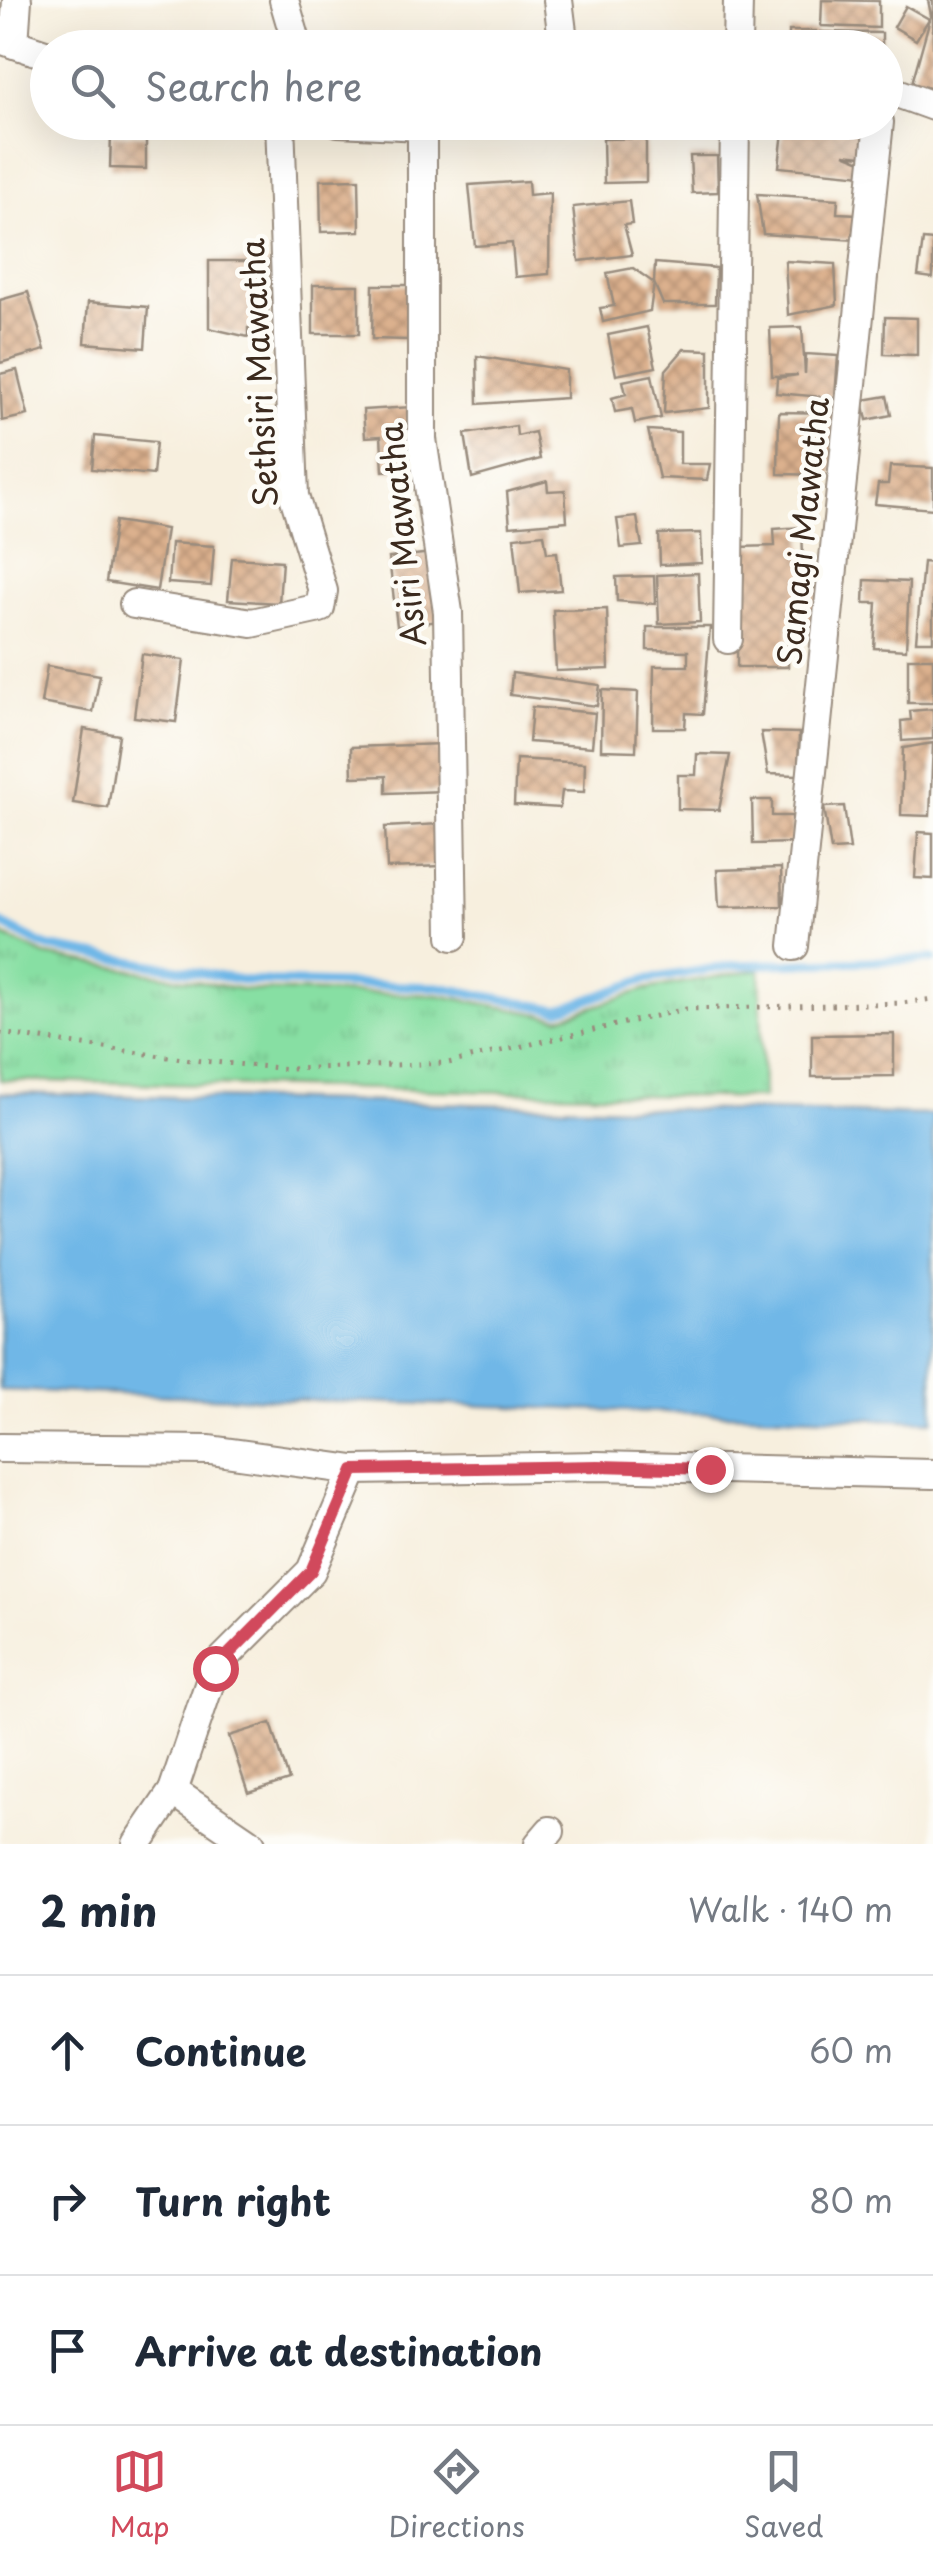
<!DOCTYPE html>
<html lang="en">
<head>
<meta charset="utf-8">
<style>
	body { margin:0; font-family:"Playpen Sans",sans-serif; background:#f2f2f3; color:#1f2937 }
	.stop { position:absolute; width:30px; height:30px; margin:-22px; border:8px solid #d1495b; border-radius:50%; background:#fff }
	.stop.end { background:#d1495b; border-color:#fff; box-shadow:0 2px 10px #0008 }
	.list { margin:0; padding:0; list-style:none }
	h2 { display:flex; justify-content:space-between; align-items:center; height:130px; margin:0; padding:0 40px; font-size:42px }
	h2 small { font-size:32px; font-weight:400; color:#747a83 }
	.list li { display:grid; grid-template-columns:65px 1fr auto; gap:30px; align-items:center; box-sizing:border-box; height:150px; padding:0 40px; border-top:2px solid #e0e1e3 }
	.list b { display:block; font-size:38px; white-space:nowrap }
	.list em { font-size:32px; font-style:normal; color:#747a83 }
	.icon { flex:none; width:55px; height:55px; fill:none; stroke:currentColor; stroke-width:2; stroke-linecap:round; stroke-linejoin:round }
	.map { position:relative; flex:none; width:933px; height:1844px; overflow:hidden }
	.search { position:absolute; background:#fff; box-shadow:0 10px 40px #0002; left:30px; right:30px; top:30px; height:110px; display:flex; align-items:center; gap:25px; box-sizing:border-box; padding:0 35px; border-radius:55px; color:#747a83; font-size:38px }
	.sheet { height:580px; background:#fff }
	nav { display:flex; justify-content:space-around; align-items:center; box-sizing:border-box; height:140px; border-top:2px solid #e0e1e3; background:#fff; font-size:28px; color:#747a83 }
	nav a { display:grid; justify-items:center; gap:5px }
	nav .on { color:#d1495b }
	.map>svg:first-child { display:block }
</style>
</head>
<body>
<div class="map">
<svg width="933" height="1844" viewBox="0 0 933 1844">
	<defs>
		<pattern id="grass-tufts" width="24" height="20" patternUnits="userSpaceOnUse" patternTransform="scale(2.5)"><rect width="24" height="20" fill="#87dfa3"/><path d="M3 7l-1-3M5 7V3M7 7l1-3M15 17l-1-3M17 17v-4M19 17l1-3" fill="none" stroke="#75c08c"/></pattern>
		<pattern id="building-cross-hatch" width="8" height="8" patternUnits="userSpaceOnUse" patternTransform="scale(2.5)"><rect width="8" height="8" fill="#dcb18e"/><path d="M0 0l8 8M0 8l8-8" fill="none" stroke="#b49073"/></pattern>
	</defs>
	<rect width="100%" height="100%" fill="#fdfcf7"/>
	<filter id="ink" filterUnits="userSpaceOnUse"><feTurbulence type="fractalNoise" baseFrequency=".01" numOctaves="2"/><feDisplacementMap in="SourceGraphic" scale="20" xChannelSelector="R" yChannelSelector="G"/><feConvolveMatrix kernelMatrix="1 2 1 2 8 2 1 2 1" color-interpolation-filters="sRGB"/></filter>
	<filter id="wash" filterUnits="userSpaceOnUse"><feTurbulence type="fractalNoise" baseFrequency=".0048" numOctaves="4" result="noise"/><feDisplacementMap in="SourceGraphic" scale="40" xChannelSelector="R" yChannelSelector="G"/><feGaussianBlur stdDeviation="2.25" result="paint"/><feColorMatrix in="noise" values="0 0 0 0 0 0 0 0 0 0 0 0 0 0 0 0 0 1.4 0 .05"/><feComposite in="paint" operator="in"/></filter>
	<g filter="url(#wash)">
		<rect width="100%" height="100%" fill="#f7efde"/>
		<path fill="url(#grass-tufts)" stroke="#618460" stroke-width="2.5" d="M0,934L45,955L247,990L438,995L560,1018L646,989L760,969L763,1098L0,1080Z"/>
		<path fill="#6fb7e7" stroke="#557082" stroke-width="2.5" d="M0,1093L933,1115V1421L0,1390Z"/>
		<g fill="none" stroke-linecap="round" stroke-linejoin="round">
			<path stroke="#6fb7e7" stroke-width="9" d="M0,923L47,947L248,981L439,987L559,1010L644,980L735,965L933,959"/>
		</g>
		<g id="blocks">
			<g fill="url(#building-cross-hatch)">
				<path d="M822,0L879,1V28L821,26Z"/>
				<path d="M928,0H933V89L912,83L931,15Z"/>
				<path d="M906,6L929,19L916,40L894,27Z"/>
				<rect x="789" y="31" width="27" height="17"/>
				<path d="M820,32L882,33V48H819Z"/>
				<path d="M784,122H874L871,157L844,154L864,162L863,175L779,167Z"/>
				<path d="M111,134L146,135V169L110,168Z"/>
				<path d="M646,138V182L604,183L603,139Z"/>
				<path d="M690,156H717L718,192L692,193Z"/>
				<path d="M359,179L360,231L321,232L320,180Z"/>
				<path d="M528,181L529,195L550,193L549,274L515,277L512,243L475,246L469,185Z"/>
				<path d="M757,194L838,199L837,213L858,214L856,240L763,234Z"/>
				<path d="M629,201L632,224L624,225L632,255L579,261L573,207Z"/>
				<path d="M923,240L933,241V278L918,276Z"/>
				<path d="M209,261H268V328H248V337L209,328Z"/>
				<path d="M785,261L835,264L837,305L788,315Z"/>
				<path d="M655,263L716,268L715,304H663L654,283Z"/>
				<path d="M633,268L654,283L650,311L603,322L600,308L614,306L607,273Z"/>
				<rect x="313" y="285" width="46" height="49"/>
				<path d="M373,285H411L410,340L372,339Z"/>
				<path d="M28,292L45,350L0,363V300Z"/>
				<path d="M88,302L148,307L145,348L85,343Z"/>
				<path d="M885,317L917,318V355L884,354Z"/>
				<path d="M647,327L656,367L616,375L608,335Z"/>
				<path d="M802,327L805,374L806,354L838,356L835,398L776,393L777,378L798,375L772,376L770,328Z"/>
				<path d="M684,349L709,350V408L664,413L666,370Z"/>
				<path d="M477,356L566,370V398L478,404Z"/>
				<path d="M17,370L28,415L2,421L0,374Z"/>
				<path d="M652,375L661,418L635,423L632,409L615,412L612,398L626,394L623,381Z"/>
				<path d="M887,396L891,415L867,420L863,400Z"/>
				<path d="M412,407L416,469L383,471L381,436L365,437L363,410Z"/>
				<path d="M779,412L834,413L833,475L778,474Z"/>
				<path d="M516,426L517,436L535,432L540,459L472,478L465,434Z"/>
				<path d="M648,430L680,432V464H710L707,480L659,478Z"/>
				<path d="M95,436L156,442L153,475L92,469Z"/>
				<path d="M890,466L933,468V509L875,504L878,484H888Z"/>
				<path d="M547,481L548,491L565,490L567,521L510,526L507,492Z"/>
				<path d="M637,517L642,546L621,548L617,519Z"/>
				<path d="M115,521L166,529L157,590L106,582Z"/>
				<path d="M802,527L804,588H818V625H788V667H737L738,547L775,546L774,529Z"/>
				<path d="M701,533L702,563L660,565L659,534Z"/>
				<path d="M544,534L547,553L557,552L561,590L520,593L514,537Z"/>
				<path d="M171,543L214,546L211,586L168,583Z"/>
				<path d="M432,553L440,621L397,626L389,558Z"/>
				<path d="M232,558L282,561L279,603L228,600Z"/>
				<path d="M923,562L933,563V641H916Z"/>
				<path d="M698,573L700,622L659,624L657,575Z"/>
				<path d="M654,576L655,604L617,601L616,577Z"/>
				<path d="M865,580L909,582L906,650L874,648L877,603H864Z"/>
				<path d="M607,609L609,669L556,671L553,610Z"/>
				<path d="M647,627H710L703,714L686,713L685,728H653L654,666H688V651L647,650Z"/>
				<path d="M142,654L184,660L176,722L134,717Z"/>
				<rect x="908" y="658" width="25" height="45"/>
				<path d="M47,666L100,675L93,712L41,703Z"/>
				<path d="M512,673L600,685L597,706L510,695Z"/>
				<path d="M602,690L638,692L636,751L601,750Z"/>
				<path d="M532,707L595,713L592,747L529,742Z"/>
				<path d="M933,709V739L902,741L901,721L911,720L910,711Z"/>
				<path d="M84,729L119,735L108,808L73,803Z"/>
				<path d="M761,732L799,733L798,775L768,774Z"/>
				<path d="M933,743L930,816L901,815L903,748Z"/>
				<path d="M443,744L445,791L386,793V776L352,777L351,747Z"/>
				<path d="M697,754L730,755L719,810L678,809V775H696Z"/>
				<path d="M516,759L585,763L584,792L562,791L560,808L514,805Z"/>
				<path d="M752,800H772V816H792L793,843L753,844Z"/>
				<path d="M844,806L850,849L831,850L824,807Z"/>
				<path d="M440,824L442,866L387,868L385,827Z"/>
				<path d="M918,832L933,833V879L915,878Z"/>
				<path d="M781,868L782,906L719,907L717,870Z"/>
				<path d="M894,1034V1076L812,1077V1035Z"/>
				<path d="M271,1723L289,1780L248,1793L229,1736Z"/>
			</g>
		</g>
	</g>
	<g filter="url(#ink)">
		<use href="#blocks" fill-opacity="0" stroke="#998c7e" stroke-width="2.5"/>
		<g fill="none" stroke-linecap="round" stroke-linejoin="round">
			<defs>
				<g id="street">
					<path d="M284,0L298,48"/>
					<path d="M558,0L564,48"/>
					<path d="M0,39L48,55"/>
					<path d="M14,44L17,0"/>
					<path d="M737,48L738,0"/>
					<path d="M886,89L933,106"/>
					<path d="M338,122L422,126L486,122"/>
					<path d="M422,126V439L448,612L453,936"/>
					<path d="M134,604L252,623L320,608L323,591L294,496L280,122"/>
					<path d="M728,639L735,122"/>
					<path d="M794,946L879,122"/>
					<path d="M0,1448L210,1450L354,1470L598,1466L933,1474"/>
					<path d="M137,1844L173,1791"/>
					<path d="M251,1844L173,1791L215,1667L311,1571L354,1470"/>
					<path d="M539,1844L550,1831"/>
				</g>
			</defs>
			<use href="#street" stroke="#998c7e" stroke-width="32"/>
			<path stroke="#998c7e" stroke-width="5" stroke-dasharray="2.5 8" stroke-linecap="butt" d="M0,1033L182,1059L289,1069L448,1063L686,1009L902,1003L933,999"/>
			<use href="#street" stroke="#fff" stroke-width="28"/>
		</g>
	</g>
	<g fill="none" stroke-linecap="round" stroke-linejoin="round" filter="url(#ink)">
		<path stroke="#d1495b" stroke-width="12" d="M215,1668L311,1571L354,1470L598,1466L710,1469"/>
	</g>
	<g text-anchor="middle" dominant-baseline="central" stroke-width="9" stroke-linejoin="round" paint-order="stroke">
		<g font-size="32" fill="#3b2a1e" stroke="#fdfcf7">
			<text transform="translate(258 373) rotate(-93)">Sethsiri Mawatha</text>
			<text transform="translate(802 531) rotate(-84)">Samagi Mawatha</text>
			<text transform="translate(401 535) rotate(-96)">Asiri Mawatha</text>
		</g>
	</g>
</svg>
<div class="stop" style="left:215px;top:1668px"></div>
<div class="stop end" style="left:710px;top:1469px"></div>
<div class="search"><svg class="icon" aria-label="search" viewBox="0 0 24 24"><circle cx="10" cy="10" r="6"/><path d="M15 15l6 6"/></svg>Search here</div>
</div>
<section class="sheet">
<h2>2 min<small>Walk · 140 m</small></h2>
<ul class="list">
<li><svg class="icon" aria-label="ahead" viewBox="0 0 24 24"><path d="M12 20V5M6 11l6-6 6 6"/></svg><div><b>Continue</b></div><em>60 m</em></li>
<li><svg class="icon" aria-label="right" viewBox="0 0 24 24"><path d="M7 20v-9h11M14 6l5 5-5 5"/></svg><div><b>Turn right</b></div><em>80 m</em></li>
<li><svg class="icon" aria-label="arrive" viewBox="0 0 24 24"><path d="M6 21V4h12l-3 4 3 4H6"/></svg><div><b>Arrive at destination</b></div></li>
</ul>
</section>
<nav>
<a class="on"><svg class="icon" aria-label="map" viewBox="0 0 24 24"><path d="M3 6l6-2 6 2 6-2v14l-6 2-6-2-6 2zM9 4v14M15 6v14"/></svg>Map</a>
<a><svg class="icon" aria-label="directions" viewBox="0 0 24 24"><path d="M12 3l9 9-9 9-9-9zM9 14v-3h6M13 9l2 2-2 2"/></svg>Directions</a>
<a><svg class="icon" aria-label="saved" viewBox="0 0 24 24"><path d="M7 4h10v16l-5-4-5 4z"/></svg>Saved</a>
</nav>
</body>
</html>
